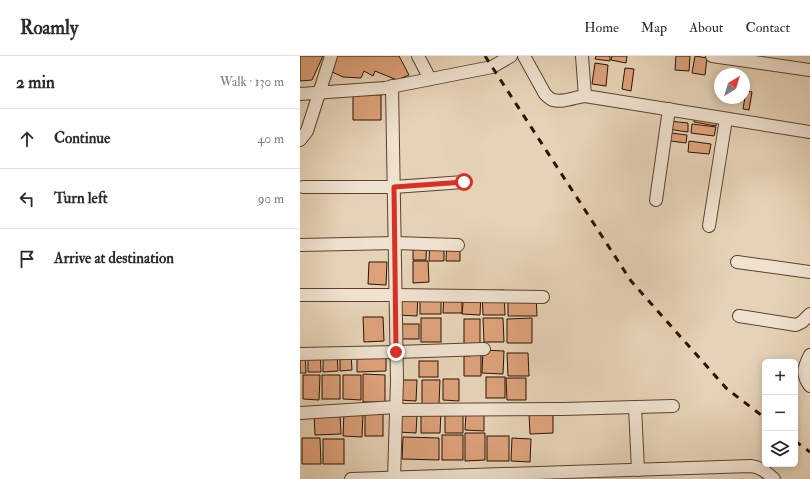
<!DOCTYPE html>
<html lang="en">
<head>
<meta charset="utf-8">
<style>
	body { margin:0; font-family:"IM FELL Double Pica",serif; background:#f2f2f3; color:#2b2b33 }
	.controls { position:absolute; right:12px; bottom:12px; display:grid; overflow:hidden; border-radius:6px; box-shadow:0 2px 10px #0003 }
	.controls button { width:36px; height:36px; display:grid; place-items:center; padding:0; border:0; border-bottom:1px solid #e1e1e2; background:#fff; color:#2b2b33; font:20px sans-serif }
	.compass { position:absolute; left:414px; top:12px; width:36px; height:36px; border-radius:50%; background:#fff; box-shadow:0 2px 10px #0003; rotate:38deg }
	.stop { position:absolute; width:12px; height:12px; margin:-9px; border:3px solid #d93025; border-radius:50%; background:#fff }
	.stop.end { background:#d93025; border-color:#fff; box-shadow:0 1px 4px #0008 }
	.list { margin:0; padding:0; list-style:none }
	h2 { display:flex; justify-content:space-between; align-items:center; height:52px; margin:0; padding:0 16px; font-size:17px }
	h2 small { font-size:13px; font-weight:400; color:#7c7c81 }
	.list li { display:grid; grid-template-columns:26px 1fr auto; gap:12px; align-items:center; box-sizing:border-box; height:60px; padding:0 16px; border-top:1px solid #e1e1e2 }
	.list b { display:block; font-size:15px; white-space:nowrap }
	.list em { font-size:13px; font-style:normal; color:#7c7c81 }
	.icon { flex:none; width:22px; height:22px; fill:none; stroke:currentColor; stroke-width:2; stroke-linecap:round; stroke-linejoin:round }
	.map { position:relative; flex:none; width:510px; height:423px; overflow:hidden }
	header { display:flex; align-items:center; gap:24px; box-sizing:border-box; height:56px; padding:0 20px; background:#fff; border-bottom:1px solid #e1e1e2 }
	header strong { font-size:19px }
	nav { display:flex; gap:22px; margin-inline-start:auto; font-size:14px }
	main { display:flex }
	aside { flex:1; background:#fff }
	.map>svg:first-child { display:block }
</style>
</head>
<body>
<header>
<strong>Roamly</strong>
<nav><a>Home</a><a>Map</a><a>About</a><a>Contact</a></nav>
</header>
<main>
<aside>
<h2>2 min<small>Walk · 130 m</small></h2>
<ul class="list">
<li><svg class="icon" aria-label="ahead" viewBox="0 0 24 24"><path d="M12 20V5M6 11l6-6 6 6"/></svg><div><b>Continue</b></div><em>40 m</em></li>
<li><svg class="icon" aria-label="left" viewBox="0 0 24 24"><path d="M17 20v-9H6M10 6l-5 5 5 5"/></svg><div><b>Turn left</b></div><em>90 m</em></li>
<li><svg class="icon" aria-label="arrive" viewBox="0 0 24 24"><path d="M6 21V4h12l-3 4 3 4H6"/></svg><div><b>Arrive at destination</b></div></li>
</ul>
</aside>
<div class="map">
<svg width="510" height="423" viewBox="0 0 510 423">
	<rect width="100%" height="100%" fill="#e6d3b7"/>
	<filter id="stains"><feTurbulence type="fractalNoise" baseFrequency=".005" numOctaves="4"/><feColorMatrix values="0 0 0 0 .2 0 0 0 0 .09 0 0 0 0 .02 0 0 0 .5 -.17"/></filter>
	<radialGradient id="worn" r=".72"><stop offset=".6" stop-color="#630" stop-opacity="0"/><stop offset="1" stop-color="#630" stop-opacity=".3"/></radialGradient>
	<g fill="#dea27b" stroke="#2b1100">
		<path d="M0,0H23L12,24L0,25Z"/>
		<path d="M32,0H99L109,19L97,24L75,15L73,20L64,15L61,22L43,21L26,13Z"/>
		<path d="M296,0H310V5L295,3Z"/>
		<path d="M312,0H327L326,7L311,4Z"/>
		<path d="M376,0H390L389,15L375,14Z"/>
		<path d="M395,0L407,2L405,19L392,17Z"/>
		<path d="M295,7L308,9L306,30L292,28Z"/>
		<path d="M325,12L334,13L331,35L322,33Z"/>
		<path d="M446,35L452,36L449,54L443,53Z"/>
		<path d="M53,38L81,39V64H53Z"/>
		<path d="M396,55L417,59L416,70L394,66Z"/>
		<path d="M368,65L388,67V76L367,73Z"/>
		<path d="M392,68L416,71L414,80L391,77Z"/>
		<path d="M364,76L387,79L386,87L363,84Z"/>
		<path d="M389,85L411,88L409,98L388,96Z"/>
		<path d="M113,182H127L126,204H113Z"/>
		<path d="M130,183L144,184V205H129Z"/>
		<path d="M147,185H160V205H146Z"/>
		<path d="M113,205H128L129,226L113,227Z"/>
		<path d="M69,206H87L86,229L68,228Z"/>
		<path d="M204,234L205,259H183L182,235Z"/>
		<rect x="120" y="235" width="21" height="23"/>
		<path d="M144,236H162V257H143Z"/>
		<path d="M99,237L118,238L117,260L98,259Z"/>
		<path d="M164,237L181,238L180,259L162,258Z"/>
		<path d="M208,239H236L237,260H208Z"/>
		<path d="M63,261H83L84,285L64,286Z"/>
		<rect x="121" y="262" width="20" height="24"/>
		<path d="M183,262H203L204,286H184Z"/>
		<path d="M232,262V287H207V263Z"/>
		<rect x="164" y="263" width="16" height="25"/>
		<rect x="101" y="268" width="18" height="15"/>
		<path d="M8,293H20L21,316H8Z"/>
		<path d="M0,294H5L6,317H0Z"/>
		<path d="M171,294L181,295V320H164V300H170Z"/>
		<path d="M183,294L204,295L203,318L182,317Z"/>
		<path d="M37,295L38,315L23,316V296Z"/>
		<path d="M57,297H86V315L57,316Z"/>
		<path d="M207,297H228L229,320H208Z"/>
		<path d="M40,298H51L52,314L40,315Z"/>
		<rect x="119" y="305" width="19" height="16"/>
		<path d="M63,318L85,319V346H63Z"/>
		<path d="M3,319H20L19,344L3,343Z"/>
		<rect x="22" y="319" width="18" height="24"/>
		<path d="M43,319H61V344L43,343Z"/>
		<rect x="186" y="321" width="19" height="21"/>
		<path d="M206,322H226V344H207Z"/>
		<path d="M143,323H159V345L143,344Z"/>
		<path d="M100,324H117L116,345L100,344Z"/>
		<path d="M122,324H140L139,348H122Z"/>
		<path d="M121,354L141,355L140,377H121Z"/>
		<path d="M145,355L163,356V377H145Z"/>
		<path d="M44,356L63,357L62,381L43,380Z"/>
		<rect x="65" y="356" width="18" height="24"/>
		<path d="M166,356L184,357V375L165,374Z"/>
		<path d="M14,357H40L41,378L15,379Z"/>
		<path d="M253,357V377L230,378L229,358Z"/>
		<path d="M99,358L117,359L116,377L98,376Z"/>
		<path d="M165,377H185V404L165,405Z"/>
		<rect x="142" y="379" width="21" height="25"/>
		<rect x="187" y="380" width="22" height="25"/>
		<path d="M103,381L139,382V404L102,403Z"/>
		<path d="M2,382H20L21,408H2Z"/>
		<path d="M212,382L231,383L230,406L211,405Z"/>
		<rect x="23" y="383" width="21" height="25"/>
	</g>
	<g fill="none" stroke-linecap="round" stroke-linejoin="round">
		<defs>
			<g id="minor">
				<path d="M118,0L130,23"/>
				<path d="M224,0L245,38C248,41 250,43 253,44C263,47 275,41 285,40L510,76"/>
				<path d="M282,0L285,40"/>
				<path d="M412,0L510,14"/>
				<path d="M92,30L97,324L94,423"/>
				<path d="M0,38L85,32L192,11L211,0"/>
				<path d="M0,84L7,75L31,0"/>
				<path d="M3,131H94L164,126"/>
				<path d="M356,144L369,53"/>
				<path d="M409,170L426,63"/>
				<path d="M0,189L95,187L158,189"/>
				<path d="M437,206L510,216"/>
				<path d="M0,239H95L243,241"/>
				<path d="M439,260L496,269L502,266L510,258"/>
				<path d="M0,298L96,296L184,293"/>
				<path d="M510,299C504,311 501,318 510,330"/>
				<path d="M335,351L338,414"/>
				<path d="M96,354L263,353L373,350"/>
				<path d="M0,357L96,351"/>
				<path d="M51,423L451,410C461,411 467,417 474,423"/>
			</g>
		</defs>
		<use href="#minor" stroke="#5a422e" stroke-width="14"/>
		<use href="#minor" stroke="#efe2d0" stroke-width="12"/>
		<g stroke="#2b1100" stroke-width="3" stroke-dasharray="7 7" stroke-linecap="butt">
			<path d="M185,0L331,225L427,333L465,362"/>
			<path d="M495,385L510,396"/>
		</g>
	</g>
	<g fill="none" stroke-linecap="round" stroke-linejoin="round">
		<path stroke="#d93025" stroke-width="5" d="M96,296L94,131L164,126"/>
	</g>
	<rect width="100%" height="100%" filter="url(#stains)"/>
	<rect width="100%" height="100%" fill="url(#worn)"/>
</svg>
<div class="controls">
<button>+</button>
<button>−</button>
<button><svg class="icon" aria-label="layers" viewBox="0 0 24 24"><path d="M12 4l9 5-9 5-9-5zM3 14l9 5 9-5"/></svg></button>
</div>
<svg class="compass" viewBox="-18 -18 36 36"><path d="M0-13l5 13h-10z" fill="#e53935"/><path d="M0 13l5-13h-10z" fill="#7c7c81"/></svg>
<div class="stop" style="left:164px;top:126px"></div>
<div class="stop end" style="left:96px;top:296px"></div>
</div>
</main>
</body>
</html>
